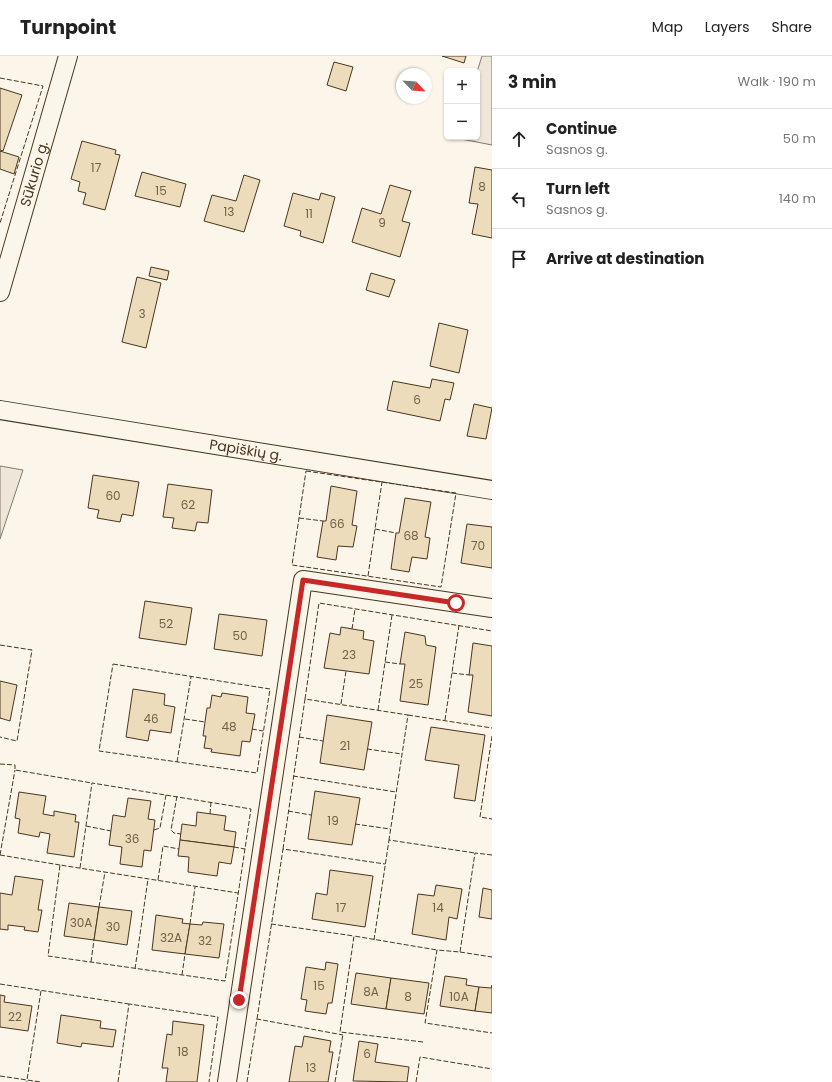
<!DOCTYPE html>
<html lang="en">
<head>
<meta charset="utf-8">
<style>
	body { margin:0; font-family:Poppins,sans-serif; background:#f2f2f2; color:#222 }
	.controls { position:absolute; right:12px; top:12px; display:grid; overflow:hidden; border-radius:6px; box-shadow:0 1px 3px #0004 }
	.controls button { width:36px; height:36px; display:grid; place-items:center; padding:0; border:0; border-bottom:1px solid #e0e0e0; background:#fff; color:#222; font:20px sans-serif }
	.compass { position:absolute; left:396px; top:12px; width:36px; height:36px; border-radius:50%; background:#fff; box-shadow:0 1px 3px #0004; rotate:115deg }
	.stop { position:absolute; width:12px; height:12px; margin:-9px; border:3px solid #c62828; border-radius:50%; background:#fff }
	.stop.end { background:#c62828; border-color:#fff; box-shadow:0 1px 4px #0008 }
	.list { margin:0; padding:0; list-style:none }
	h2 { display:flex; justify-content:space-between; align-items:center; height:52px; margin:0; padding:0 16px; font-size:17px }
	h2 small { font-size:13px; font-weight:400; color:#767676 }
	.list li { display:grid; grid-template-columns:26px 1fr auto; gap:12px; align-items:center; box-sizing:border-box; height:60px; padding:0 16px; border-top:1px solid #e0e0e0 }
	.list b { display:block; font-size:15px; white-space:nowrap }
	.list p { margin:0; font-size:13px; white-space:nowrap; color:#767676 }
	.list em { font-size:13px; font-style:normal; color:#767676 }
	.icon { flex:none; width:22px; height:22px; fill:none; stroke:currentColor; stroke-width:2; stroke-linecap:round; stroke-linejoin:round }
	.map { position:relative; flex:none; width:492px; height:1026px; overflow:hidden }
	header { display:flex; align-items:center; gap:24px; box-sizing:border-box; height:56px; padding:0 20px; background:#fff; border-bottom:1px solid #e0e0e0 }
	header strong { font-size:19px }
	nav { display:flex; gap:22px; margin-inline-start:auto; font-size:14px }
	main { display:flex }
	aside { flex:1; background:#fff }
	.map>svg:first-child { display:block }
</style>
</head>
<body>
<header>
<strong>Turnpoint</strong>
<nav><a>Map</a><a>Layers</a><a>Share</a></nav>
</header>
<main>
<div class="map">
<svg width="492" height="1026" viewBox="0 0 492 1026">
	<rect width="100%" height="100%" fill="#fbf6e9"/>
	<g fill="#ede6d9" stroke="#887966">
		<path d="M482,0H492V89L456,82L477,81V16Z"/>
		<path d="M0,410L23,414L0,483Z"/>
	</g>
	<g fill="#ecdcbc" stroke="#4a3520">
		<path d="M442,0H466L464,7Z"/>
		<path d="M334,6L353,11L346,35L327,29Z"/>
		<path d="M0,32L22,39L3,95L0,94Z"/>
		<path d="M82,85L116,94L115,98L120,99L105,154L83,148L86,137L78,135L80,126L71,123Z"/>
		<path d="M0,95L19,101L14,118L0,113Z"/>
		<path d="M475,111L492,114V182L472,178L478,148L469,147Z"/>
		<path d="M142,116L186,128L180,151L135,140Z"/>
		<path d="M244,119L260,124L244,176L204,165L212,139L236,145Z"/>
		<path d="M390,129L411,135L402,165L410,167L400,201L352,186L362,152L381,158Z"/>
		<path d="M293,137L319,144L321,137L335,141L323,187L300,180L301,175L284,170Z"/>
		<path d="M151,211L169,215L167,224L149,220Z"/>
		<path d="M371,217L395,224L389,241L366,234Z"/>
		<path d="M137,221L161,227L146,292L122,286Z"/>
		<path d="M439,267L468,274L459,317L430,310Z"/>
		<path d="M432,323L454,327L450,344L445,343L440,365L387,354L393,325L430,332Z"/>
		<path d="M474,348L492,352L486,383L467,380Z"/>
		<path d="M93,419L139,426L133,460L122,458L120,466L97,462L99,454L88,452Z"/>
		<path d="M168,428L212,434L208,467L197,466L195,475L172,472L174,462L163,461Z"/>
		<path d="M331,430L357,435L352,469L357,470L353,491L338,490L336,504L317,501L323,465H326Z"/>
		<path d="M405,442L431,446L425,481L430,482L427,503L412,501L409,516L391,513L396,477H399Z"/>
		<path d="M467,468L492,471V512L461,507Z"/>
		<path d="M145,545L192,552L186,589L139,582Z"/>
		<path d="M219,558L267,564L262,600L214,593Z"/>
		<path d="M341,571L364,575L363,583L374,585L369,618L324,612L330,577L340,579Z"/>
		<path d="M405,576L425,580L426,589L436,591L428,649L400,645L405,608H400Z"/>
		<path d="M473,587L492,590V660L468,656L473,619H469Z"/>
		<path d="M0,625L17,629L10,665L0,662Z"/>
		<path d="M133,633L165,638L164,649L175,651L171,677L150,674L148,685L126,681Z"/>
		<path d="M222,637L248,641L246,657L255,658L250,686L242,685L240,700L211,696L212,693L204,692L206,680H203L207,652H210L212,639L221,641Z"/>
		<path d="M327,659L372,666L364,714L320,707Z"/>
		<path d="M431,671L485,679L475,745L454,742L459,709L425,704Z"/>
		<path d="M315,735L360,742L352,789L308,783Z"/>
		<path d="M19,736L46,740L43,758L54,760V755L76,759L75,766H79L74,801L47,797L50,778L40,776L39,781L18,777L20,763L15,762Z"/>
		<path d="M128,742L151,745L148,763L155,764L151,795L144,794L142,811L120,808L122,791L109,789L113,759L125,761Z"/>
		<path d="M197,756L226,760L224,774L236,776L234,791L180,784L182,768L196,770Z"/>
		<path d="M180,784L234,791L231,808L219,806L217,820L188,816L189,801L178,800Z"/>
		<path d="M330,814L373,820L365,871L312,863L316,837L327,839Z"/>
		<path d="M15,820L43,824L38,854H42L38,876L24,874L25,871L8,869V874L0,873V837L12,839Z"/>
		<path d="M436,829L462,833L457,863L449,861L446,884L412,878L418,838L434,840Z"/>
		<path d="M483,832L492,834V863L479,861Z"/>
		<path d="M69,847L99,851L94,884L64,880Z"/>
		<path d="M99,851L132,855L127,889L94,884Z"/>
		<path d="M156,859L183,863L182,867L190,868L185,898L152,894Z"/>
		<path d="M203,866L224,868L219,902L185,898L190,868L202,869Z"/>
		<path d="M326,906L338,908L332,947H328L326,958L305,955L307,944L301,943L306,911L325,914Z"/>
		<path d="M356,917L391,922L386,953L351,948Z"/>
		<path d="M445,920L467,923L466,929L479,931L475,955L440,950Z"/>
		<path d="M391,922L429,927L424,958L386,953Z"/>
		<path d="M492,929V957L475,955L479,931L491,932Z"/>
		<path d="M0,939L5,940L4,946L32,950L28,975L0,971Z"/>
		<path d="M61,959L101,965L100,972L116,974L113,991L82,987L81,991L57,987Z"/>
		<path d="M173,965L204,969L197,1026H166L168,1012H162L167,978L172,979Z"/>
		<path d="M304,980L331,985L329,996H333L328,1026H289L295,990L302,991Z"/>
		<path d="M359,985L378,988L375,1006L409,1011L407,1026L353,1025Z"/>
	</g>
	<g fill="none" stroke-linecap="round" stroke-linejoin="round">
		<defs>
			<g id="minor">
				<path id="s1" d="M0,236L68,0"/>
				<path id="s2" d="M0,354L492,434"/>
				<path d="M227,1026L303,524L492,552"/>
			</g>
		</defs>
		<use href="#minor" stroke="#4a3520" stroke-width="20"/>
		<use href="#minor" stroke="#fbf6e9" stroke-width="18"/>
		<g stroke="#4a3520" stroke-width="1" stroke-dasharray="5 2" stroke-linecap="butt">
			<path d="M0,22L43,30L0,167"/>
			<path d="M306,415L456,437L441,531L292,509Z"/>
			<path d="M299,462L323,465"/>
			<path d="M375,473L396,477"/>
			<path d="M368,520L382,426"/>
			<path d="M352,573L355,553"/>
			<path d="M0,589L32,594L17,685L0,681"/>
			<path d="M385,606L400,608"/>
			<path d="M113,608L270,633L257,717L99,695Z"/>
			<path d="M452,617L469,619"/>
			<path d="M305,643L319,547L492,575"/>
			<path d="M341,648L346,615"/>
			<path d="M378,654L392,559"/>
			<path d="M408,659L492,672"/>
			<path d="M185,663L205,666"/>
			<path d="M445,664L459,569"/>
			<path d="M252,673L263,675"/>
			<path d="M492,680L480,761L492,763"/>
			<path d="M299,681L323,685"/>
			<path d="M367,693L402,698"/>
			<path d="M177,706L191,621"/>
			<path d="M0,708L15,709V714L92,727"/>
			<path d="M293,720L396,736"/>
			<path d="M177,740L171,774L174,777L181,778"/>
			<path d="M288,755L311,759"/>
			<path d="M210,758L211,746"/>
			<path d="M355,768L390,773"/>
			<path d="M86,770L111,775"/>
			<path d="M154,774L160,772L166,739"/>
			<path d="M234,791L245,793"/>
			<path d="M283,793L305,643L408,659L389,784"/>
			<path d="M0,799L15,714"/>
			<path d="M0,799L60,809"/>
			<path d="M492,799L475,797L460,896L437,894L425,967L492,977"/>
			<path d="M80,812L92,727L251,753L225,925L48,900L60,809L238,837"/>
			<path d="M158,824L163,790L179,793"/>
			<path d="M99,851L105,816"/>
			<path d="M190,868L195,831"/>
			<path d="M271,868L354,880"/>
			<path d="M374,884L389,784L475,797"/>
			<path d="M460,896L492,901"/>
			<path d="M91,906L94,884"/>
			<path d="M135,913L148,823"/>
			<path d="M182,919L185,898"/>
			<path d="M0,928L129,948"/>
			<path d="M41,935L27,1024L41,1026"/>
			<path d="M257,963L283,793L385,808"/>
			<path d="M423,986L340,976L354,880L437,894"/>
			<path d="M0,1020L27,1024V1026"/>
			<path d="M118,1026L129,948L218,961L209,1026"/>
			<path d="M247,1026L257,963L343,979"/>
			<path d="M335,1026L343,978"/>
			<path d="M416,1026L420,1001L492,1013"/>
		</g>
	</g>
	<g fill="none" stroke-linecap="round" stroke-linejoin="round">
		<path stroke="#c62828" stroke-width="5" d="M239,944L303,524L456,547"/>
	</g>
	<g text-anchor="middle" dominant-baseline="central" stroke-width="3" stroke-linejoin="round" paint-order="stroke">
		<g font-size="12" fill="#725f47">
			<text x="96" y="111">17</text>
			<text x="482" y="130">8</text>
			<text x="161" y="134">15</text>
			<text x="229" y="155">13</text>
			<text x="309" y="157">11</text>
			<text x="382" y="166">9</text>
			<text x="142" y="257">3</text>
			<text x="417" y="343">6</text>
			<text x="113" y="439">60</text>
			<text x="188" y="448">62</text>
			<text x="337" y="467">66</text>
			<text x="411" y="479">68</text>
			<text x="478" y="489">70</text>
			<text x="166" y="567">52</text>
			<text x="240" y="579">50</text>
			<text x="349" y="598">23</text>
			<text x="416" y="627">25</text>
			<text x="151" y="662">46</text>
			<text x="229" y="670">48</text>
			<text x="345" y="689">21</text>
			<text x="333" y="764">19</text>
			<text x="132" y="782">36</text>
			<text x="341" y="851">17</text>
			<text x="438" y="851">14</text>
			<text x="81" y="866">30A</text>
			<text x="113" y="870">30</text>
			<text x="171" y="881">32A</text>
			<text x="205" y="884">32</text>
			<text x="319" y="929">15</text>
			<text x="371" y="935">8A</text>
			<text x="408" y="940">8</text>
			<text x="459" y="940">10A</text>
			<text x="15" y="960">22</text>
			<text x="183" y="995">18</text>
			<text x="367" y="997">6</text>
			<text x="311" y="1011">13</text>
		</g>
		<g font-size="14" fill="#4a3520" stroke="#fbf6e9">
			<text stroke="none"><textPath href="#s1" startOffset="123">Sūkurio g.</textPath></text>
			<text stroke="none"><textPath href="#s2" startOffset="249">Papiškių g.</textPath></text>
		</g>
	</g>
</svg>
<div class="controls">
<button>+</button>
<button>−</button>
</div>
<svg class="compass" viewBox="-18 -18 36 36"><path d="M0-13l5 13h-10z" fill="#e53935"/><path d="M0 13l5-13h-10z" fill="#767676"/></svg>
<div class="stop" style="left:456px;top:547px"></div>
<div class="stop end" style="left:239px;top:944px"></div>
</div>
<aside>
<h2>3 min<small>Walk · 190 m</small></h2>
<ul class="list">
<li><svg class="icon" aria-label="ahead" viewBox="0 0 24 24"><path d="M12 20V5M6 11l6-6 6 6"/></svg><div><b>Continue</b><p>Sasnos g.</p></div><em>50 m</em></li>
<li><svg class="icon" aria-label="left" viewBox="0 0 24 24"><path d="M17 20v-9H6M10 6l-5 5 5 5"/></svg><div><b>Turn left</b><p>Sasnos g.</p></div><em>140 m</em></li>
<li><svg class="icon" aria-label="arrive" viewBox="0 0 24 24"><path d="M6 21V4h12l-3 4 3 4H6"/></svg><div><b>Arrive at destination</b></div></li>
</ul>
</aside>
</main>
</body>
</html>
